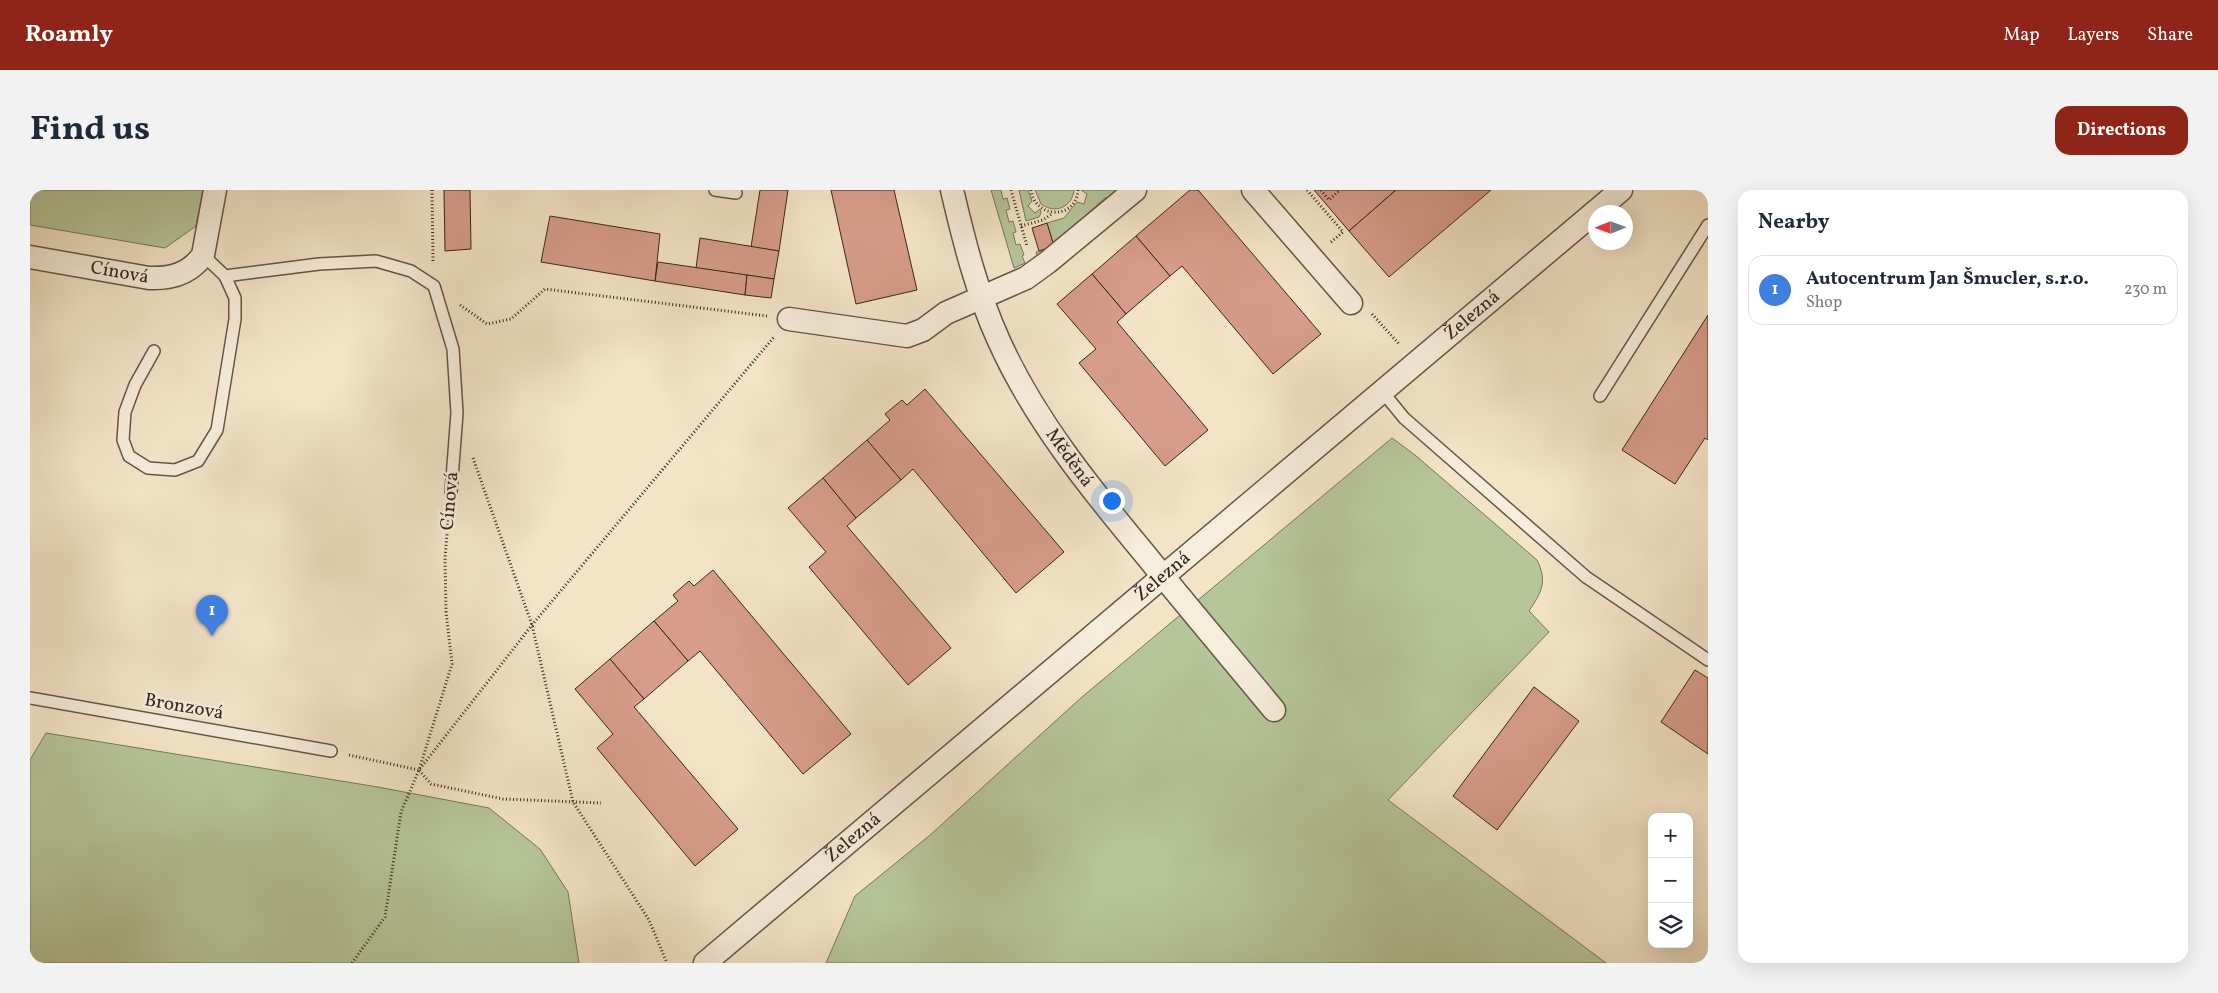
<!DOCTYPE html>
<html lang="en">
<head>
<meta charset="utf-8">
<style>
	body { margin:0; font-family:Vollkorn,serif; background:#f2f2f3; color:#1f2937 }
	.controls { position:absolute; right:15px; bottom:15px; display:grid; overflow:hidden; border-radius:10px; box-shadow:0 5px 20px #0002 }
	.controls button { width:45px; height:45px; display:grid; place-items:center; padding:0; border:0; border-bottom:1px solid #e0e1e3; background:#fff; color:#1f2937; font:25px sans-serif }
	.compass { position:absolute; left:1558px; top:15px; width:45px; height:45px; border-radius:50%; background:#fff; box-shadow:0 5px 20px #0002; rotate:269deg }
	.you { position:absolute; left:1081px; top:310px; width:18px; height:18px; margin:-12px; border:4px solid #fff; border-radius:50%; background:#1a73e8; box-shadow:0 0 0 8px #1a73e833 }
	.badge { display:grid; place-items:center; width:32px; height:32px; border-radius:50%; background:#8f2418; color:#fff; font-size:16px; font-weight:700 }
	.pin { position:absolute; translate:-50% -41px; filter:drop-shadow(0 1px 2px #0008) }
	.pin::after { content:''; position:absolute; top:26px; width:18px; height:15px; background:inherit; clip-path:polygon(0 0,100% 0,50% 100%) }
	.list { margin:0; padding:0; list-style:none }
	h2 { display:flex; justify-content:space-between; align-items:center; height:65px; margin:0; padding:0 20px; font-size:21px }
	h2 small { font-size:16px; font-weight:400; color:#747a83 }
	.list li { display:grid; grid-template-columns:32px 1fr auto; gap:15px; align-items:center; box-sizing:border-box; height:70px; margin:0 10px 10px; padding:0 10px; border:1px solid #e0e1e3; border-radius:15px }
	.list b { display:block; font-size:19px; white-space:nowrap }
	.list p { margin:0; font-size:16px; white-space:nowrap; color:#747a83 }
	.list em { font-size:16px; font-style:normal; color:#747a83 }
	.icon { flex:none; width:28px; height:28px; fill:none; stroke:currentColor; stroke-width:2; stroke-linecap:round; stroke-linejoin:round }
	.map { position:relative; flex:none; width:1678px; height:773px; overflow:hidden; border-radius:15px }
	header { display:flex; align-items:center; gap:30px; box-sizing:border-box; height:70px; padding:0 25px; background:#8f2418; color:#fff }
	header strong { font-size:24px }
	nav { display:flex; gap:28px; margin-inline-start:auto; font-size:18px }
	.intro { display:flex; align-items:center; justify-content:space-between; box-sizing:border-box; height:120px; padding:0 30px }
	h1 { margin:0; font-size:35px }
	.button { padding:12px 22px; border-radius:15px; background:#8f2418; color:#fff; font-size:18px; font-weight:700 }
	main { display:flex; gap:30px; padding:0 30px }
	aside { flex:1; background:#fff; border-radius:15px; box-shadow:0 5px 20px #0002 }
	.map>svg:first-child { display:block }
</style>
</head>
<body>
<header>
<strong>Roamly</strong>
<nav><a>Map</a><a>Layers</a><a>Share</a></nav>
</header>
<div class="intro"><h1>Find us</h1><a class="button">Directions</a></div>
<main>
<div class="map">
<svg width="1678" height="773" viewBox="0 0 1678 773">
	<rect width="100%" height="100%" fill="#f3e4c8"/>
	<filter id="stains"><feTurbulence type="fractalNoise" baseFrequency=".004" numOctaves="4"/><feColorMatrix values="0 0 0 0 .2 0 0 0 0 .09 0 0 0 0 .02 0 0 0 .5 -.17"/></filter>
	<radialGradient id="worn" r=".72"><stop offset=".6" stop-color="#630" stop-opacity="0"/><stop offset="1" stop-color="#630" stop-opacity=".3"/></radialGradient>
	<g fill="#b6c59a" stroke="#76765c">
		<path d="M0,0H173L166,36L135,58L0,35Z"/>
		<path d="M961,0H971L973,9L977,8L980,19L976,20L979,32L983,31L986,42L983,43L986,55L990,54L994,65L992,66L995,73L984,78Z"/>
		<path d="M989,0H998L1002,11L998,16L1005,23L1010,19L1011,23L1009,27L996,31Z"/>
		<path d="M1005,0H1044V1C1041,18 1025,24 1011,14Z"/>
		<path d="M1051,0H1088L1087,5L1083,12L1076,7L1057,24L1060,27V33L1055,34L1051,29L1032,46L1036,51L1034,54L1008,68L1006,62L1024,56L1017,33L1034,28L1047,12L1054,14L1057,4Z"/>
		<path d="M1362,248L1385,265L1507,370C1518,392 1511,403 1499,421L1519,442L1358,610L1576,773H796L825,706L899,646L1052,507Z"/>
		<path d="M16,543L348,597L459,618L510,659L538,702L549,773H0V570Z"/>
	</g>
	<g fill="#d79c8b" stroke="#36271d">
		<path d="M414,0H440L441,59L415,61Z"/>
		<path d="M730,0H758L749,61L721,57Z"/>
		<path d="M801,0H864L887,100L826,114Z"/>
		<path d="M1160,0H1168L1291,144L1243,184L1152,76L1140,86L1106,46Z"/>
		<path d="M1284,0H1366L1319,41Z"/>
		<path d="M1366,0H1461L1359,87L1319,41Z"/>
		<path d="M520,26L630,44L625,91L511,72Z"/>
		<path d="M1017,33L1024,56L1009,61L1002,38Z"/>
		<path d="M1106,46L1140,86L1096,124L1062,84Z"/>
		<path d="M670,48L749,61L744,89L666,78Z"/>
		<path d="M628,72L717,85L715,105L625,91Z"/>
		<path d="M1062,84L1096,124L1087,132L1178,240L1135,276L1049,173L1066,159L1027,114Z"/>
		<path d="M717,85L744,89L741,108L715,105Z"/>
		<path d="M1678,125V250L1675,248L1645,294L1592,260Z"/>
		<path d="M895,199L1034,362L986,403L883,279L871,290L837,250L860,230L855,224L872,210L877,215Z"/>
		<path d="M837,250L871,290L826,328L793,288Z"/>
		<path d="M793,288L826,328L817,336L921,458L878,495L779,377L796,362L758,318Z"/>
		<path d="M683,380L821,544L773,584L670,461L658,471L624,431L648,411L643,405L659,391L664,396Z"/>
		<path d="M624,431L658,471L614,509L580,469Z"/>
		<path d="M580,469L614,509L604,517L708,639L665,676L567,558L583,544L545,499Z"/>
		<path d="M1665,480L1678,488V564L1631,532Z"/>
		<path d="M1504,497L1549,531L1467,640L1423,606Z"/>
	</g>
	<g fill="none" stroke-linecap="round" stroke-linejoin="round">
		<defs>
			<g id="service">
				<path d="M685,0L706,3"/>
				<path d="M195,86L289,74L346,71L381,81L404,96L423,159L427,223L421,302"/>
				<path d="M124,161L105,195L95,222L93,250L99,266L118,278L145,280L168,271L187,240L205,129V108L195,86L173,65"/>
				<path d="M1352,201L1374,228L1556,387L1678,470"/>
				<path d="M1570,206L1678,35"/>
				<path d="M0,508L301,561"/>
			</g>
			<g id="minor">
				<path id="s1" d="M922,0C934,51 947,103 969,151C1004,229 1060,298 1114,363C1157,416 1201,468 1244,520"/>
				<path d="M1223,0L1321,113"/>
				<path id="s2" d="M0,67L119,88C141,89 160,84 173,65L185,0"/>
				<path d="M759,129L877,146L893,140L916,123L996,88L1018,72L1105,0"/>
				<path id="s3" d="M675,773L1591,0"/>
			</g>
		</defs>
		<use href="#service" stroke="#655648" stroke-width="14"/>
		<use href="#minor" stroke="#655648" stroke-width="25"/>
		<g stroke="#36271d" stroke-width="3" stroke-dasharray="1 2.5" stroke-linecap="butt">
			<path d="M402,0L403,72"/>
			<path d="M981,0L997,56"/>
			<path d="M1001,0C1005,29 1046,30 1048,0"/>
			<path d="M1277,0L1313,42L1300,53"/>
			<path d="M1291,0L1299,10L1310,0"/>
			<path d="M991,36L1013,30L1023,23"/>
			<path d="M430,115L457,134L481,129L515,99L737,126"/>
			<path d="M1342,124L1369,154"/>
			<path d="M443,268L502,435L543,612L619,730L637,773"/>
			<path d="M419,320L415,368L416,422L422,474L389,580L401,594L473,609L571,613"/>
			<path d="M319,565L389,580"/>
			<path d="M322,773L355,727L371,622L389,580L502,435L744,147"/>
		</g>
		<use href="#service" stroke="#f7eddb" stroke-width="11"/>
		<use href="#minor" stroke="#f7eddb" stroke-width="22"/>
	</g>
	<g text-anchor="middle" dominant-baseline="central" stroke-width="5" stroke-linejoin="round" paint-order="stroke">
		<g font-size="19" fill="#36271d" stroke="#f7eddb">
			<text stroke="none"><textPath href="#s2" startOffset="91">Cínová</textPath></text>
			<text stroke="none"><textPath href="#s3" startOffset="1004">Železná</textPath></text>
			<text stroke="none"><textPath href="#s1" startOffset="295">Měděná</textPath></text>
			<text transform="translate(420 311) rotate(-85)">Cínová</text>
			<text stroke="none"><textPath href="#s3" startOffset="599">Železná</textPath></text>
			<text transform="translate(154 517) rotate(10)">Bronzová</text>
			<text stroke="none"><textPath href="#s3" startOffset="194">Železná</textPath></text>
		</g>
	</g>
	<rect width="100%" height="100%" filter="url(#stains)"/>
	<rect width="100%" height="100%" fill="url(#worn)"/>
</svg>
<div class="controls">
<button>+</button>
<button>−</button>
<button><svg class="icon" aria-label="layers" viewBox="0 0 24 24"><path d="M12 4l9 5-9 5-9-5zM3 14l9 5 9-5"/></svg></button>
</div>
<svg class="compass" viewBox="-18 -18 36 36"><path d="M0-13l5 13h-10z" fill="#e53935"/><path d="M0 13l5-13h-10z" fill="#747a83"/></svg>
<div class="you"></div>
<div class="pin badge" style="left:182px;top:446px;background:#3f7fe0">1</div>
</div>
<aside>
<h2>Nearby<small></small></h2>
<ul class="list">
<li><span class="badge" style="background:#3f7fe0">1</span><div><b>Autocentrum Jan Šmucler, s.r.o.</b><p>Shop</p></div><em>230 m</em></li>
</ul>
</aside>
</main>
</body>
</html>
